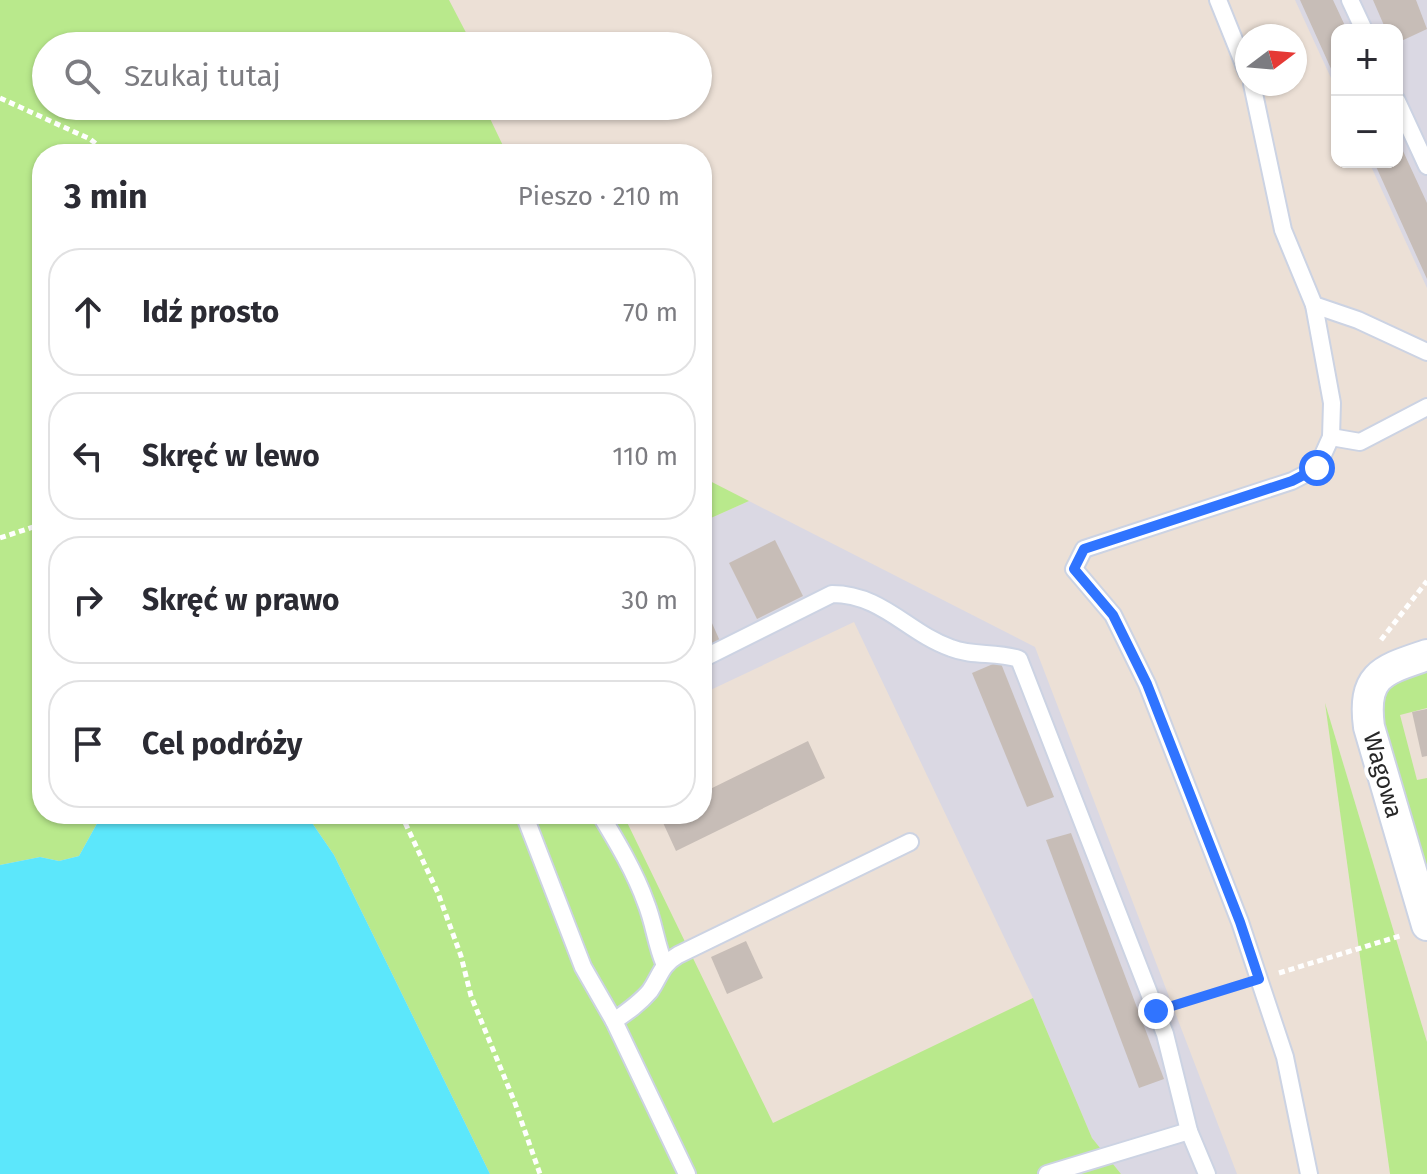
<!DOCTYPE html>
<html lang="pl">
<head>
<meta charset="utf-8">
<style>
	body { margin:0; font-family:"Fira Sans",sans-serif; background:#f2f2f3; color:#2b2b33 }
	.controls { position:absolute; right:24px; top:24px; display:grid; overflow:hidden; border-radius:16px; box-shadow:0 2px 6px #0004 }
	.controls button { width:72px; height:72px; display:grid; place-items:center; padding:0; border:0; border-bottom:2px solid #e1e1e2; background:#fff; color:#2b2b33; font:40px sans-serif }
	.compass { position:absolute; left:1235px; top:24px; width:72px; height:72px; border-radius:50%; background:#fff; box-shadow:0 2px 6px #0004; rotate:74deg }
	.stop { position:absolute; width:24px; height:24px; margin:-18px; border:6px solid #3074ff; border-radius:50%; background:#fff }
	.stop.end { background:#3074ff; border-color:#fff; box-shadow:0 2px 8px #0008 }
	.list { margin:0; padding:0; list-style:none }
	h2 { display:flex; justify-content:space-between; align-items:center; height:104px; margin:0; padding:0 32px; font-size:34px }
	h2 small { font-size:26px; font-weight:400; color:#7c7c81 }
	.list li { display:grid; grid-template-columns:52px 1fr auto; gap:24px; align-items:center; box-sizing:border-box; height:128px; margin:0 16px 16px; padding:0 16px; border:2px solid #e1e1e2; border-radius:32px }
	.list b { display:block; font-size:30px; white-space:nowrap }
	.list em { font-size:26px; font-style:normal; color:#7c7c81 }
	.icon { flex:none; width:44px; height:44px; fill:none; stroke:currentColor; stroke-width:2; stroke-linecap:round; stroke-linejoin:round }
	.map { position:relative; flex:none; width:1427px; height:1174px; overflow:hidden }
	.search { position:absolute; background:#fff; box-shadow:0 2px 6px #0004; left:32px; top:32px; width:680px; height:88px; display:flex; align-items:center; gap:20px; box-sizing:border-box; padding:0 28px; border-radius:44px; color:#7c7c81; font-size:30px }
	.panel { position:absolute; background:#fff; box-shadow:0 2px 6px #0004; left:32px; top:144px; width:680px; height:680px; border-radius:32px }
	.map>svg:first-child { display:block }
</style>
</head>
<body>
<div class="map">
<svg width="1427" height="1174" viewBox="0 0 1427 1174">
	<rect width="100%" height="100%" fill="#ece0d6"/>
	<g fill="#dad8e3">
		<path d="M1295,0H1427V288L1369,162H1397V30H1337V91Z"/>
		<path d="M749,501L1035,647L1237,1174H1121L1092,1138L1033,998L854,622L702,694V522Z"/>
	</g>
	<g fill="#b9e98c">
		<path d="M0,0H449L473,46H46V106H484L507,154H42V814H107L100,818L79,856L59,861L40,857L0,865Z"/>
		<path d="M702,477L749,501L702,522Z"/>
		<path d="M1427,669V708L1400,715L1417,780L1427,778V872L1374,686Z"/>
		<path d="M1325,703L1427,1042V1174H1390Z"/>
		<path d="M306,814H623L773,1123L1033,998L1092,1138L1121,1174H490L334,855Z"/>
	</g>
	<path fill="#5ce7fb" d="M107,814H306L334,855L490,1174H0V865L40,857L59,861L79,856L100,818Z"/>
	<g fill="#c7bdb7">
		<path d="M1300,0H1333L1347,30H1337V82Z"/>
		<path d="M1373,0H1416L1427,29L1397,43V30H1386Z"/>
		<path d="M1397,138L1427,203V279L1374,162H1397Z"/>
		<path d="M775,540L803,596L757,619L729,563Z"/>
		<path d="M702,601L720,641L702,649Z"/>
		<path d="M1000,661L1054,797L1027,807L972,673Z"/>
		<path d="M1427,709V756L1422,757L1412,712Z"/>
		<path d="M808,741L825,778L676,851L659,814H702V793Z"/>
		<path d="M1071,833L1164,1079L1139,1088L1046,840Z"/>
		<path d="M746,941L763,978L727,994L711,957Z"/>
	</g>
	<g fill="none" stroke-linecap="round" stroke-linejoin="round">
		<defs>
			<g id="service">
				<path d="M1218,0L1247,72"/>
				<path d="M1350,0L1364,30"/>
				<path d="M1252,84L1283,230L1314,305L1358,320L1427,352"/>
				<path d="M1397,101L1427,166"/>
				<path d="M1331,437L1360,442L1427,407"/>
				<path d="M702,659L832,594C882,594 908,633 951,648C974,657 995,651 1019,659L1165,1034L1189,1131L1207,1174"/>
				<path d="M524,814L583,967L614,1021"/>
				<path d="M600,814C617,842 635,872 646,903C654,923 656,944 664,963"/>
				<path d="M687,1174L614,1021C627,1012 640,1003 650,991C661,975 660,966 678,955L910,842"/>
				<path d="M1047,1174L1189,1131"/>
				<path d="M1309,1174L1285,1057L1240,922L1147,684L1113,615L1074,569L1084,549L1292,481L1317,468L1331,437L1332,403L1314,305"/>
			</g>
			<path id="minor" d="M1427,655C1383,670 1362,674 1369,727L1427,925"/>
		</defs>
		<use href="#service" stroke="#ccd3e3" stroke-width="20"/>
		<use href="#minor" stroke="#ccd3e3" stroke-width="34"/>
		<g stroke="#fff" stroke-width="5" stroke-dasharray="6 4" stroke-linecap="butt">
			<path d="M0,98L90,139L109,154"/>
			<path d="M0,538L42,524"/>
			<path d="M1381,640L1427,581"/>
			<path d="M401,814L438,893L461,956L471,996L515,1103L540,1174"/>
			<path d="M1279,973L1403,935"/>
			<path d="M1176,1005L1239,985"/>
		</g>
		<use href="#service" stroke="#fff" stroke-width="16"/>
		<use href="#minor" stroke="#fff" stroke-width="30"/>
	</g>
	<g fill="none" stroke-linecap="round" stroke-linejoin="round">
		<path stroke="#3074ff" stroke-width="10" d="M1156,1011L1259,979L1240,922L1147,684L1113,615L1074,569L1084,549L1292,481L1317,468"/>
	</g>
	<g text-anchor="middle" dominant-baseline="central" stroke-width="8" stroke-linejoin="round" paint-order="stroke">
		<g font-size="24" fill="#272727" stroke="#fff">
			<text transform="translate(1383 775) rotate(74)">Wagowa</text>
		</g>
	</g>
</svg>
<div class="controls">
<button>+</button>
<button>−</button>
</div>
<svg class="compass" viewBox="-18 -18 36 36"><path d="M0-13l5 13h-10z" fill="#e53935"/><path d="M0 13l5-13h-10z" fill="#7c7c81"/></svg>
<div class="stop" style="left:1317px;top:468px"></div>
<div class="stop end" style="left:1156px;top:1011px"></div>
<div class="search"><svg class="icon" aria-label="search" viewBox="0 0 24 24"><circle cx="10" cy="10" r="6"/><path d="M15 15l6 6"/></svg>Szukaj tutaj</div>
<section class="panel">
<h2>3 min<small>Pieszo · 210 m</small></h2>
<ul class="list">
<li><svg class="icon" aria-label="ahead" viewBox="0 0 24 24"><path d="M12 20V5M6 11l6-6 6 6"/></svg><div><b>Idź prosto</b></div><em>70 m</em></li>
<li><svg class="icon" aria-label="left" viewBox="0 0 24 24"><path d="M17 20v-9H6M10 6l-5 5 5 5"/></svg><div><b>Skręć w lewo</b></div><em>110 m</em></li>
<li><svg class="icon" aria-label="right" viewBox="0 0 24 24"><path d="M7 20v-9h11M14 6l5 5-5 5"/></svg><div><b>Skręć w prawo</b></div><em>30 m</em></li>
<li><svg class="icon" aria-label="arrive" viewBox="0 0 24 24"><path d="M6 21V4h12l-3 4 3 4H6"/></svg><div><b>Cel podróży</b></div></li>
</ul>
</section>
</div>
</body>
</html>
